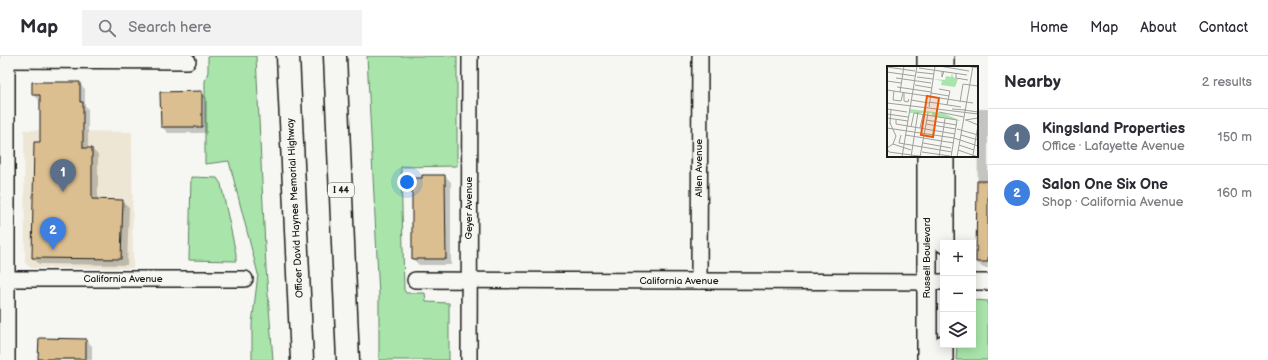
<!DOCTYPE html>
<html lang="en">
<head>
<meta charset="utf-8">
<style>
	body { margin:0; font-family:"Balsamiq Sans",sans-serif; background:#f2f2f3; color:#2b2b33 }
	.controls { position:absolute; right:12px; bottom:12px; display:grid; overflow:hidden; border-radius:0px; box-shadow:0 2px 10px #0003 }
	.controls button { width:36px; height:36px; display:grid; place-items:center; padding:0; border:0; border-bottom:1px solid #e1e1e2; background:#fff; color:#2b2b33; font:20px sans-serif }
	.you { position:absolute; left:407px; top:126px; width:14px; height:14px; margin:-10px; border:3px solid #fff; border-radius:50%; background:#1a73e8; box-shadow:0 0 0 6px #1a73e833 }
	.badge { display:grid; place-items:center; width:26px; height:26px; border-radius:50%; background:#d1495b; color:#fff; font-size:13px; font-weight:700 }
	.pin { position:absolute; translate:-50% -33px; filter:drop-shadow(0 1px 2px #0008) }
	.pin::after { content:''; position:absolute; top:21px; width:14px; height:12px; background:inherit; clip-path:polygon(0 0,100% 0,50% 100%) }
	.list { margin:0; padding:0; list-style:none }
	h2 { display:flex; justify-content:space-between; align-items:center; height:52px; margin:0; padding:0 16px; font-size:17px }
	h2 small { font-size:13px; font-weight:400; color:#7c7c81 }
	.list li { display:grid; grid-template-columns:26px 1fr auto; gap:12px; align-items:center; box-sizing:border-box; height:56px; padding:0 16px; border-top:1px solid #e1e1e2 }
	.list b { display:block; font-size:15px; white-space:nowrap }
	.list p { margin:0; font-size:13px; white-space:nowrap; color:#7c7c81 }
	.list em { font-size:13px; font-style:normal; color:#7c7c81 }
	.icon { flex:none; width:22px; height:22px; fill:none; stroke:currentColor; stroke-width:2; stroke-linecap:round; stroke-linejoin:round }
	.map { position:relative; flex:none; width:988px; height:304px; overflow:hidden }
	header { display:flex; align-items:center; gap:24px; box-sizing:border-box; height:56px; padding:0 20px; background:#fff; border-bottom:1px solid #e1e1e2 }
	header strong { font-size:19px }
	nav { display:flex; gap:22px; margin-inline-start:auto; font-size:14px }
	.search { width:280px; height:36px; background:#f2f2f3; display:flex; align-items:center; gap:10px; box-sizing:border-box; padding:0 14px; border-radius:0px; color:#7c7c81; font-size:15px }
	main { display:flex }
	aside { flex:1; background:#fff }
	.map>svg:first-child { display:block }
</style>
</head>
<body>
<header>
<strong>Map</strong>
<div class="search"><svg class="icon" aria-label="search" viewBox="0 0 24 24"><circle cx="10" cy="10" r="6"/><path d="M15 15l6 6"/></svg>Search here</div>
<nav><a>Home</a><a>Map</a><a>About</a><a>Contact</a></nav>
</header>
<main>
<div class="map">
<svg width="988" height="304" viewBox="0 0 988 304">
	<rect width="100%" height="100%" fill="#f6f6f2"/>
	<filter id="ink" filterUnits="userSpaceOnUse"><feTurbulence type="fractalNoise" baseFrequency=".025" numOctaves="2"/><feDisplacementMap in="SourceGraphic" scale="8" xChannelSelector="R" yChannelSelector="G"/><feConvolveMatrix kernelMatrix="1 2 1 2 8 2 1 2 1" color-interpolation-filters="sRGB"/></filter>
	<g filter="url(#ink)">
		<path fill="#eee6d5" d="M24,74L132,76L133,212H31L25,207Z"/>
		<g fill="#a9e5ab" stroke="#628064">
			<path d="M208,0H256L266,212L273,304H252V268L258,218L229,105L205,108V25L208,16Z"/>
			<path d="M367,0H457V110L401,111L404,234L406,237H425L426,246L449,247V304H379V240Z"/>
			<path d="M191,121L217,122L221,128L236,198V205L189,204Z"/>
			<path d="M973,244L988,245V304H956L957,289H973Z"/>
		</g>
		<g fill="#0003">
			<path d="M79,27L85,33V50L88,53V93H92L98,99V144L122,145L129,151L127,209L39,208L33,202L35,87H41V45L33,39Z"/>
			<path d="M201,36L207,42V77H168L162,71Z"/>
			<path d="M978,53H988V212H983L977,206Z"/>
			<path d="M445,120L451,126V209H419L413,203L423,123Z"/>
			<path d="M86,284L92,290V304H41L39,302Z"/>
		</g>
		<g fill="#dcbf90" stroke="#1c1c1c">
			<path d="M32,26H80V46H83V92H92V143L123,144L121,203L32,202L34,86H40V39H32Z"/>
			<path d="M202,35V71H161L160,36Z"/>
			<path d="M422,119H445L446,203H412V122H422Z"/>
			<path d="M977,125H988V206H976Z"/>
			<path d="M39,282L86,283V303H38Z"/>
		</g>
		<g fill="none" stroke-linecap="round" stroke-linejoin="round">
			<defs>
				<g id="minor">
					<path d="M7,0V304"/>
					<path d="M7,4L188,5"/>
					<path d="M0,223H245"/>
					<path d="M415,224L943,226"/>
					<path d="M699,225L700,0"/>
					<path d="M973,226H988"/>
					<path d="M469,304L470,0"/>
				</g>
				<g id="major">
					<path d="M927,11V0"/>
					<path d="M944,11V0"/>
					<path d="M944,187V100"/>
					<path d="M927,304V100"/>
					<path d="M943,304V289"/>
				</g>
				<g id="highway">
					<path d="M288,0L302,304"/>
					<path d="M335,0L348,304"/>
				</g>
			</defs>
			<use href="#minor" stroke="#1c1c1c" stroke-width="18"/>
			<use href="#major" stroke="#1c1c1c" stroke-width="22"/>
			<use href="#highway" stroke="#1c1c1c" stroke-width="25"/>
			<use href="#minor" stroke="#f6f6f2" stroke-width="15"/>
			<use href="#major" stroke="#f6f6f2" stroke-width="19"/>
			<use href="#highway" stroke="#f6f6f2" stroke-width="22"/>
		</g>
	</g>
	<g text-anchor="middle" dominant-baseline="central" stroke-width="3" stroke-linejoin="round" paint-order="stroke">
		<rect fill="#f6f6f2" stroke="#5d5d5c" stroke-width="1" x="328" y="127" width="26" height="14" rx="3"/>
		<g font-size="9" font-weight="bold" fill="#1c1c1c">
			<text x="341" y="134">I 44</text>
		</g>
		<g font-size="10" fill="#1c1c1c" stroke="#f6f6f2">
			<text transform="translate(699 112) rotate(-90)">Allen Avenue</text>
			<text transform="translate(295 152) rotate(-93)">Officer David Haynes Memorial Highway</text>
			<text transform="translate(469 152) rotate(-90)">Geyer Avenue</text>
			<text transform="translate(927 202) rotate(-90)">Russell Boulevard</text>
			<text x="123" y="223">California Avenue</text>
			<text x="679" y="225">California Avenue</text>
		</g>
	</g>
	<g transform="translate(887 10)">
		<rect width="91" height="91" fill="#f6f6f2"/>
		<path d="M65,7L66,11L71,13L68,21L54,19L55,15L46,13L58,14L59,10L64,11ZM23,43L56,47L74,55L45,50V47H23Z" fill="#a9e5ab"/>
		<path fill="none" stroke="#9f9f9c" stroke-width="1" d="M52,0L82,5M79,0L91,2M0,1L28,5M32,2L80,9M55,5V11L57,5M0,6L28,10M29,6L47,8M69,7V12L81,14M30,11L46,13M9,12L44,17M0,15L14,17M28,19L45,22M10,21L44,26M52,23L63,25L60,39M0,24L86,37M7,25L6,34L14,35L16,27M13,26L17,0M17,27V35L21,36L22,33M44,27L62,30M24,34L42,37M42,36L74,41M73,36L76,18L91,20M0,37L91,48M42,41L48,0M0,43L20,46M65,43L79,44M77,44L91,46M52,46L77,51M0,48L21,51M0,52L21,55M9,54V58L68,68M39,54L70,59M78,54L91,52M79,54L91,59M76,57L86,0M3,58L4,43M39,58L69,63M24,61L27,47L70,54L64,91H67M0,62L67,72L91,80M33,62L36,49M70,63L91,69M14,69L12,77L65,86M18,69L37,72M74,69L91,74M36,72L67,77M36,77L64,82M6,78L24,84M72,79L87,84M0,82L6,78L9,70L3,57M0,83L2,86L39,91M71,84L91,91M35,86L63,90M86,89L91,59M15,91L30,0M24,91L31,46M33,91L41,47M52,91L58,53M70,91L76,57"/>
		<path fill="#e8590c" fill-opacity="0.15" stroke="#e8590c" stroke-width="2" d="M40,30L52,32L46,71L34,69Z"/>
		<rect width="91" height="91" fill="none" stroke="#1c1c1c" stroke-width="2"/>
	</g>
</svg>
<div class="controls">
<button>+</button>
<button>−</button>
<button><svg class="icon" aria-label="layers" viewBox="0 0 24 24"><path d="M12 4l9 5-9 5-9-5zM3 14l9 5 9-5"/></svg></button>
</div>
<div class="you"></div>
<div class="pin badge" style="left:63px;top:136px;background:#5c6f8a">1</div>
<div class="pin badge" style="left:53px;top:194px;background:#3f7fe0">2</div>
</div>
<aside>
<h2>Nearby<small>2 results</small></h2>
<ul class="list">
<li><span class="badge" style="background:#5c6f8a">1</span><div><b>Kingsland Properties</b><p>Office · Lafayette Avenue</p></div><em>150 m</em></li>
<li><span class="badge" style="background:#3f7fe0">2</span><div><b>Salon One Six One</b><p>Shop · California Avenue</p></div><em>160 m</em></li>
</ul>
</aside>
</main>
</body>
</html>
